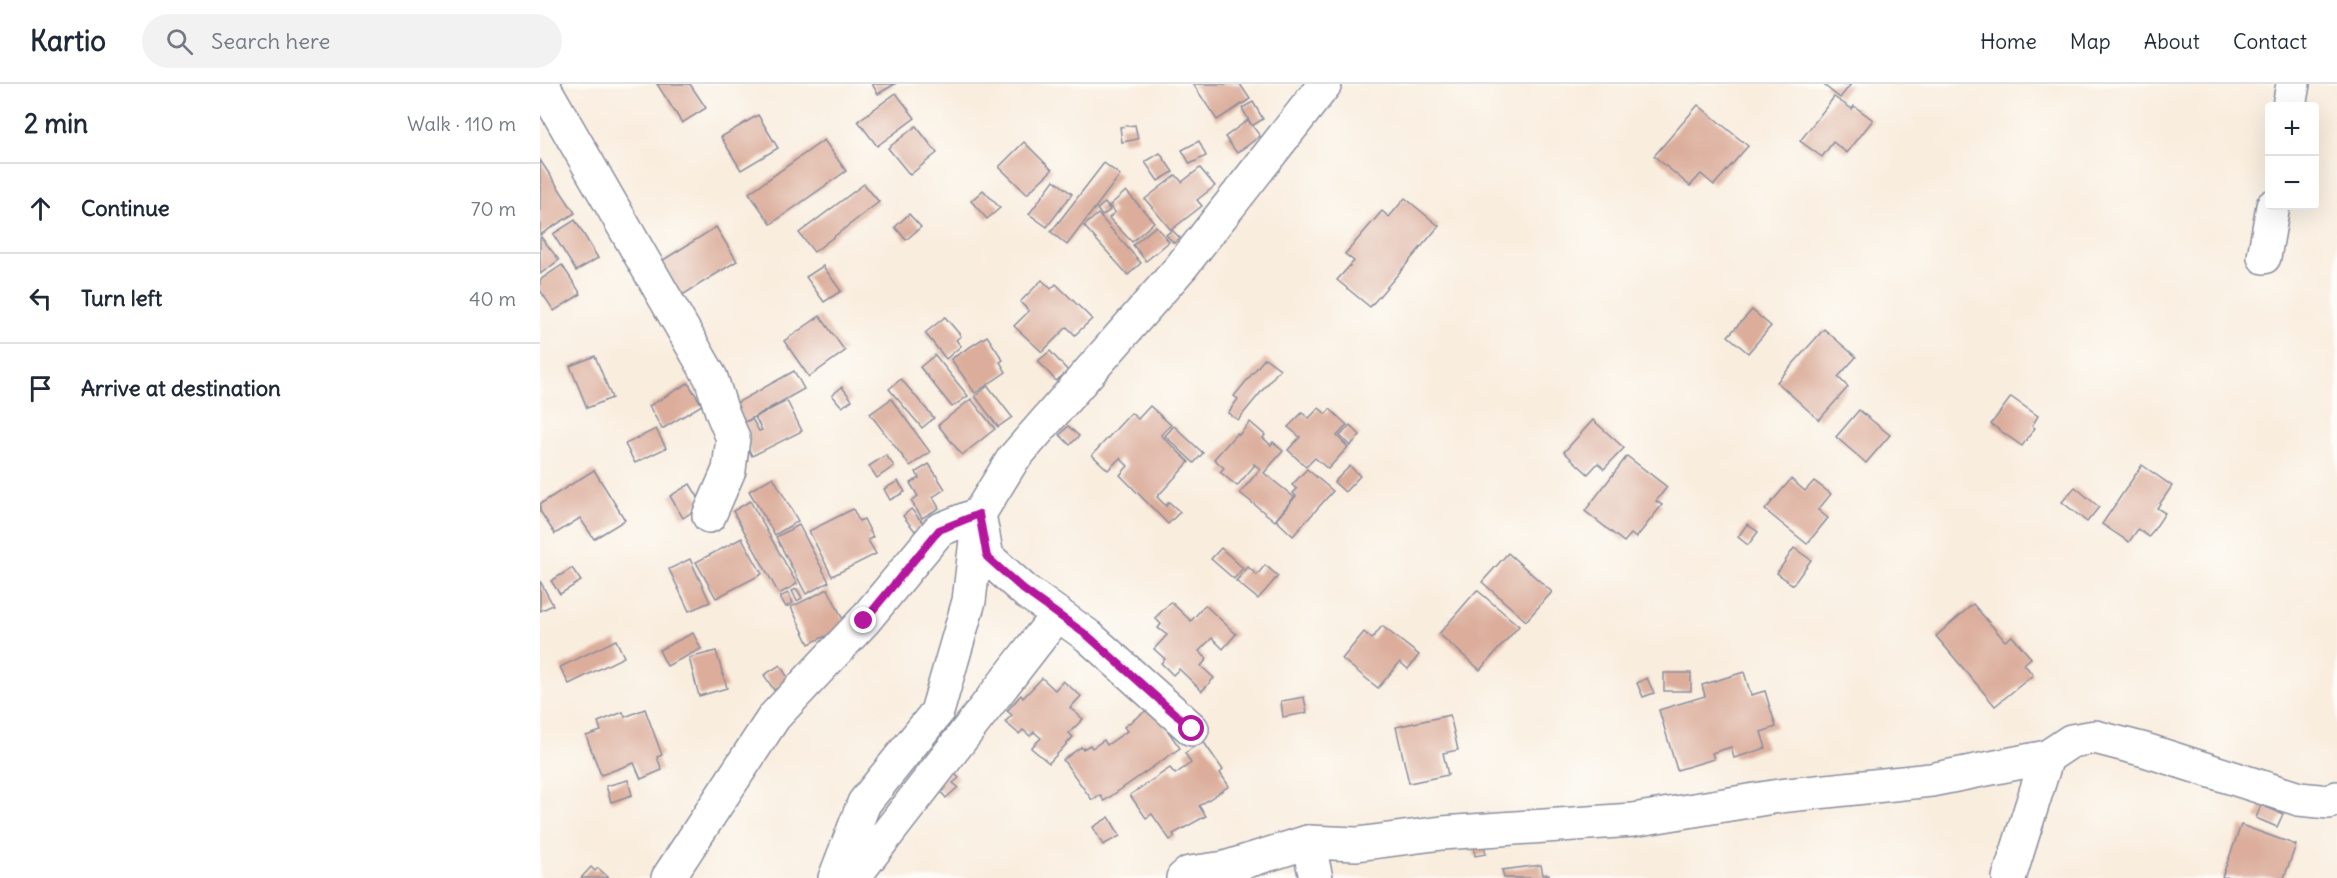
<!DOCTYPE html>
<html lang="en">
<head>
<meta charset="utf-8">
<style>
	body { margin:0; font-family:Delius,sans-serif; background:#f2f2f3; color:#1f2937 }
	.controls { position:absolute; right:18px; top:18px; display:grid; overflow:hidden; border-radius:6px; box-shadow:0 6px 24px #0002 }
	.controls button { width:54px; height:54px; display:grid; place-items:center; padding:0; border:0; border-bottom:2px solid #e0e1e3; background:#fff; color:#1f2937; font:30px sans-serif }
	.stop { position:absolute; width:18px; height:18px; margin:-14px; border:4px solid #b5179e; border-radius:50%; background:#fff }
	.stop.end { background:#b5179e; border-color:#fff; box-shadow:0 2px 6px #0008 }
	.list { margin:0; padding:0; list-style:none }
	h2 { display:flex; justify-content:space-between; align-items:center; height:78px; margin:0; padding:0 24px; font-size:26px }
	h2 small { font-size:20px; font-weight:400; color:#747a83 }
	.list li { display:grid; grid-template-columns:39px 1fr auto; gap:18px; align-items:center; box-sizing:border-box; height:90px; padding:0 24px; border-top:2px solid #e0e1e3 }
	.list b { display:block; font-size:22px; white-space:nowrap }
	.list em { font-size:20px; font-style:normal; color:#747a83 }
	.icon { flex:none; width:33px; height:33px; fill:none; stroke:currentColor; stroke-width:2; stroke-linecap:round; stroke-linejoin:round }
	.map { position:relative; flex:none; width:1797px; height:794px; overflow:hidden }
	header { display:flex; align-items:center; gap:36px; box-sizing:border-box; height:84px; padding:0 30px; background:#fff; border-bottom:2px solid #e0e1e3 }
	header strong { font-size:28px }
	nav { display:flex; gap:33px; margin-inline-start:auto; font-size:21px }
	.search { width:420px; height:54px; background:#f2f2f3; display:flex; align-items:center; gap:15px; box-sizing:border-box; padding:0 21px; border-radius:33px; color:#747a83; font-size:22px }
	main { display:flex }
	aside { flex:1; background:#fff }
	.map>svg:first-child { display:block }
</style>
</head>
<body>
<header>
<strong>Kartio</strong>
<div class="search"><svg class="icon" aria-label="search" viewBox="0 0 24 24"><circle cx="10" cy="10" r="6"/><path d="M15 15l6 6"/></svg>Search here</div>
<nav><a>Home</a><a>Map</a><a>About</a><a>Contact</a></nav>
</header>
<main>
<aside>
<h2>2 min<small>Walk · 110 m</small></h2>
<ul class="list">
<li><svg class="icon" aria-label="ahead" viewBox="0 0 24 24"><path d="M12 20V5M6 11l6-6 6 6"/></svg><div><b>Continue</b></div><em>70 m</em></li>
<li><svg class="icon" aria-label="left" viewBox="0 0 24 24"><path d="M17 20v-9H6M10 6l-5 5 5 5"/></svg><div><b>Turn left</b></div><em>40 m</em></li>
<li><svg class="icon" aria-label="arrive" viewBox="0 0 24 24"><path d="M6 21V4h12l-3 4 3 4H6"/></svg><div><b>Arrive at destination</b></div></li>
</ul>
</aside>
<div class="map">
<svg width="1797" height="794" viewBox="0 0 1797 794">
	<rect width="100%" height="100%" fill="#fdfcf7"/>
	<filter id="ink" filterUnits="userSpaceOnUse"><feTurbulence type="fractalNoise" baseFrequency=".0167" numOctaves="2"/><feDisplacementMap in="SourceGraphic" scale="12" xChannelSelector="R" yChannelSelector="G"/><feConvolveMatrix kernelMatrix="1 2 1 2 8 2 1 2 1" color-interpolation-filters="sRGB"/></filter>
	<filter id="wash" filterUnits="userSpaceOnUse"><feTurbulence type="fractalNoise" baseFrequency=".008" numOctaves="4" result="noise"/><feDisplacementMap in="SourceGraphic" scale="24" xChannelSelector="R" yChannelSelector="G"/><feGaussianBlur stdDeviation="1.35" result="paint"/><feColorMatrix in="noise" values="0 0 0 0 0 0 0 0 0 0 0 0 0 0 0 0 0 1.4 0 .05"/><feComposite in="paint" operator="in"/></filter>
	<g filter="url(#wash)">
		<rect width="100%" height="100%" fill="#f9edde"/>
		<g id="blocks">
			<g fill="#dcad9b">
				<path d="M117,0H150L166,24L142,39Z"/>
				<path d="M332,0H355L338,10Z"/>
				<path d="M653,0H700L710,15L677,36Z"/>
				<path d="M1286,0H1311L1300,14L1285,2Z"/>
				<path d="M356,9L375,34L337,62L318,37Z"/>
				<path d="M1294,13L1312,25L1314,22L1333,36L1307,69L1293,58L1282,73L1260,57Z"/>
				<path d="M713,18L723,35L712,42L702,24Z"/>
				<path d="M1158,21L1208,62L1174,101L1161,90L1150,102L1114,72Z"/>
				<path d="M218,31L238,64L201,86L181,53Z"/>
				<path d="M708,36L720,52L697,69L685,53Z"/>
				<path d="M595,41L598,55L582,58L580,43Z"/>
				<path d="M376,42L397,69L370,91L348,64Z"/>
				<path d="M284,56L306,87L231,140L209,109Z"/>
				<path d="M659,57L666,72L650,80L642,66Z"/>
				<path d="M484,58L512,86L487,110L459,83Z"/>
				<path d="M620,69L633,88L618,97L605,78Z"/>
				<path d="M0,76L35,129L0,151Z"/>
				<path d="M564,79L580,91L527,161L511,148Z"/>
				<path d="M660,84L675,102L657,116L662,122L631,146L605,115L636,91L642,98Z"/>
				<path d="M514,96L532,110L507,143L489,130Z"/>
				<path d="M324,100L339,118L274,168L259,149Z"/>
				<path d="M443,106L460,124L447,135L431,117Z"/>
				<path d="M586,107L614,138L592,158L569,134L575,128L569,122Z"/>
				<path d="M865,114L899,142L830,223L797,196L814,177L805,170L842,127L849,133Z"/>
				<path d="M565,119L570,126L562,132L557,125Z"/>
				<path d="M369,130L381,143L366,156L355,143Z"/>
				<path d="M558,130L601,179L588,191L544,142Z"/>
				<path d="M35,136L58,174L36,187L13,150Z"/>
				<path d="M616,142L629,158L606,177L593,161Z"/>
				<path d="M176,143L197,177L141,212L120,178Z"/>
				<path d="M632,146L640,154L634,159L626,151Z"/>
				<path d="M1,153L19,176L0,190V154Z"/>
				<path d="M22,181L41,210L14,227L0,206V196Z"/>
				<path d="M283,182L301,207L284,218L266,193Z"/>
				<path d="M502,196L511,205L516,200L552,235L535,251L527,243L502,268L474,242L489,227L480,218Z"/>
				<path d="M1212,226L1231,242L1208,269L1188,252Z"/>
				<path d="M280,232L305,267L269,293L244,257Z"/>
				<path d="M405,233L421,252L416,256L421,262L406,275L385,249Z"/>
				<path d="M1284,245L1316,273L1298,293L1308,303L1279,336L1237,298Z"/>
				<path d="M447,252L463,276L460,278L466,288L435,309L411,275Z"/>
				<path d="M510,267L528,287L516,297L498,277Z"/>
				<path d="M395,271L428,312L412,323L380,283Z"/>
				<path d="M55,272L72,314L47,324L30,282Z"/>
				<path d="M725,274L740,285L698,336L688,329L698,315L694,312Z"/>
				<path d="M254,287L264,305L205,338L212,335L219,347L222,346L215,333L247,317L262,347L212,372L197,342L191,322Z"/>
				<path d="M361,295L394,334L382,344L349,305Z"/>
				<path d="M148,299L162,321L122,345L109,322Z"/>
				<path d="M448,302L472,333L458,343L435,312Z"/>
				<path d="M302,303L312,316L302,323L292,311Z"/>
				<path d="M1471,313L1498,332L1492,342L1495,344L1482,362L1451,340Z"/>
				<path d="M351,315L390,368L370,382L330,330Z"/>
				<path d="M431,315L455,345L422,371L398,341Z"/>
				<path d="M610,322L631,341L621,351L649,378L617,413L626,422L629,418L640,428L628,440L580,391L588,382L580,374L568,386L552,371L591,329L598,335Z"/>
				<path d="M779,324L786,330L790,325L807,341L797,352L808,363L788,385L775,374L766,383L748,366L760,353L748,343L762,329L769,334Z"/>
				<path d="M1319,326L1350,351L1326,379L1296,353Z"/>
				<path d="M1053,336L1084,364L1064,385L1058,379L1048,390L1024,368Z"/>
				<path d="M710,338L725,351L723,354L731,361L733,358L743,367L724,389L754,413L735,437L700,409L720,385L714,380V382L697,402L680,388L684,384L674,375L697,349L699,351Z"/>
				<path d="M810,341L820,351L810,362L800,352Z"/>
				<path d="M528,342L539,352L530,361L520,351Z"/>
				<path d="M634,342L663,369L654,379L625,352Z"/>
				<path d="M116,345L126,364L95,379L85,360Z"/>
				<path d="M346,371L354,382L337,394L329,382Z"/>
				<path d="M1087,372L1127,403L1116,417L1122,421L1096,454L1091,450L1084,458L1045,427Z"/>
				<path d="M389,380L405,405L393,413L399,424L382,434L371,417L378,412L370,399L379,394L376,388Z"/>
				<path d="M1602,381L1632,402L1617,424L1625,429L1609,453L1598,445L1589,458L1562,440Z"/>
				<path d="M810,382L820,392L805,408L794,398Z"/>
				<path d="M767,385L793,407L753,452L736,436L756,412L753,409L757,405L752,401Z"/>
				<path d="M54,386L85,436L54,455L40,434L15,450L0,427V420Z"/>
				<path d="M233,393L258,437L235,451L209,407Z"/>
				<path d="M1251,395L1265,407L1274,397L1291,410L1278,426L1288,434L1267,460L1225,426Z"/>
				<path d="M358,397L365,408L350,416L344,405Z"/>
				<path d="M150,400L161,418L154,422L155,426L143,434L130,412Z"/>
				<path d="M1535,403L1559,423L1547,438L1522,418Z"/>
				<path d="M210,417L257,500L239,510L193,427Z"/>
				<path d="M313,425L319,437L324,435L333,453L328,456L336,470L292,492L269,447Z"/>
				<path d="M371,425L384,440L375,447L363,432Z"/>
				<path d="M1207,440L1218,448L1208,461L1198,453Z"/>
				<path d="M259,441L289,498L266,510L236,453Z"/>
				<path d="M202,454L222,490L176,514L156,478Z"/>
				<path d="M681,464L703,484L694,495L671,475Z"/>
				<path d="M1254,464L1271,476L1253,501L1237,489Z"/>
				<path d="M968,469L1012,508L986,537L942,498Z"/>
				<path d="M150,475L170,518L149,527L129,485Z"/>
				<path d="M725,481L738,492L718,515L696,497L708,483L717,491Z"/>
				<path d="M32,484L41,497L20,510L11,497Z"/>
				<path d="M0,497L13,521L0,527Z"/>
				<path d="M257,505L262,514L257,517L252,507Z"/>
				<path d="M288,505L306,542L269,560L251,523Z"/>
				<path d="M937,506L979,542L940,586L899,550Z"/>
				<path d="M248,509L253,519L246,523L240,513Z"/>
				<path d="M631,518L651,537L665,521L696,550L683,565L672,554L659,567L667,575L661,582L674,594L662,607L639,585L633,591L621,579L625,575L614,565L627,551L618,544L621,540L615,534Z"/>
				<path d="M1433,520L1465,557L1472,552L1491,574L1484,580L1493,591L1455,622L1396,552Z"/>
				<path d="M842,542L879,571L868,585L860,578L838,604L802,575L824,548L832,555Z"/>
				<path d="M153,549L161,565L127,582L119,566Z"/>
				<path d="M76,556L84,573L29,600L20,583Z"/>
				<path d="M176,567L187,604L159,612L149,574Z"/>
				<path d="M240,581L250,597L234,606L224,591Z"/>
				<path d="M1204,588L1211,611L1225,607L1236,643L1221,648L1226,664L1194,674L1191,663L1172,669L1174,675L1137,686L1119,626L1165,612L1162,601Z"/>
				<rect x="1124" y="589" width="27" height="18"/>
				<path d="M502,594L515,606L523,597L541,612L530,624L543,635L529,649L533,653L509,679L491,664L501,654L494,648L490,652L483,646L479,650L465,638L472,631L467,627L481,611L483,614Z"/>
				<path d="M1107,594L1114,609L1103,613L1097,599Z"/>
				<path d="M764,613L767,629L743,633L741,617Z"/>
				<path d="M611,623L640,664L564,717L560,711L552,716L523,676L541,663L543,665L550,661L552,664L564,656L567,661L587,647L584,643Z"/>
				<path d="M105,625L122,671L117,673L122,686L101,695L94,679L61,691L46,652L61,647L58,638L83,628L85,633Z"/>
				<path d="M910,631L918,666L903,669L908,691L869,699L856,643Z"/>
				<path d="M663,657L683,686L680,689L689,702L659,722L666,732L633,750L635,753L630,756L612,730L606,734L590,711L630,684L635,690L651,679L645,669Z"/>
				<path d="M411,686L419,694L413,699L418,703L406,714L394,700Z"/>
				<path d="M88,696L92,711L71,718L66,702Z"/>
				<path d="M1721,721L1743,730L1737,743L1716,734Z"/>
				<path d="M569,733L580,752L563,761L553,743Z"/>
				<path d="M1701,741L1756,761L1744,794L1682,793Z"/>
				<path d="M943,758L946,770L935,772L933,760Z"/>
				<path d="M1001,781L1003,791L1009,790V794H964L962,786Z"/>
				<path d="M51,783L55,787L58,784L69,794H41Z"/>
			</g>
		</g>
	</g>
	<g filter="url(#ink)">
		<use href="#blocks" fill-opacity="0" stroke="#8a8e9e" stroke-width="1.5"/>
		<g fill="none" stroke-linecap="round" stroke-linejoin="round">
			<defs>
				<g id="minor">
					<path d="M2,0L171,294L182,328L193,354L189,386L169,432"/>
					<path d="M1749,22L1753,0"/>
					<path d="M1724,173L1733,122"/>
					<path d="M652,645L548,552L484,506L447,473L439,430L473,375L641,183L785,0"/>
					<path d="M768,758L776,794"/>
					<path d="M128,794L234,633L324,537L399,446L439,430L429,517L397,628L324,719L295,794"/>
					<path d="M313,794L518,530"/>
					<path d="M643,794L649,789L685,784L768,758L817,760L902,749L1093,736L1239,712L1391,696L1507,673L1531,657L1555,653L1605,666L1759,715L1789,718L1797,714"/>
					<path d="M1469,794L1507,673"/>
				</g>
			</defs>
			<use href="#minor" stroke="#8a8e9e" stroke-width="36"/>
			<use href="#minor" stroke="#fff" stroke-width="33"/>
		</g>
	</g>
	<g fill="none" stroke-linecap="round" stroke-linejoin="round" filter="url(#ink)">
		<path stroke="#b5179e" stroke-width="8" d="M324,537L399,446L439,430L447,473L484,506L548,552L652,645"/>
	</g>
</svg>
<div class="controls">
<button>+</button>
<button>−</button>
</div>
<div class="stop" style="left:652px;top:645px"></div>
<div class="stop end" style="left:324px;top:537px"></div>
</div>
</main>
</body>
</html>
